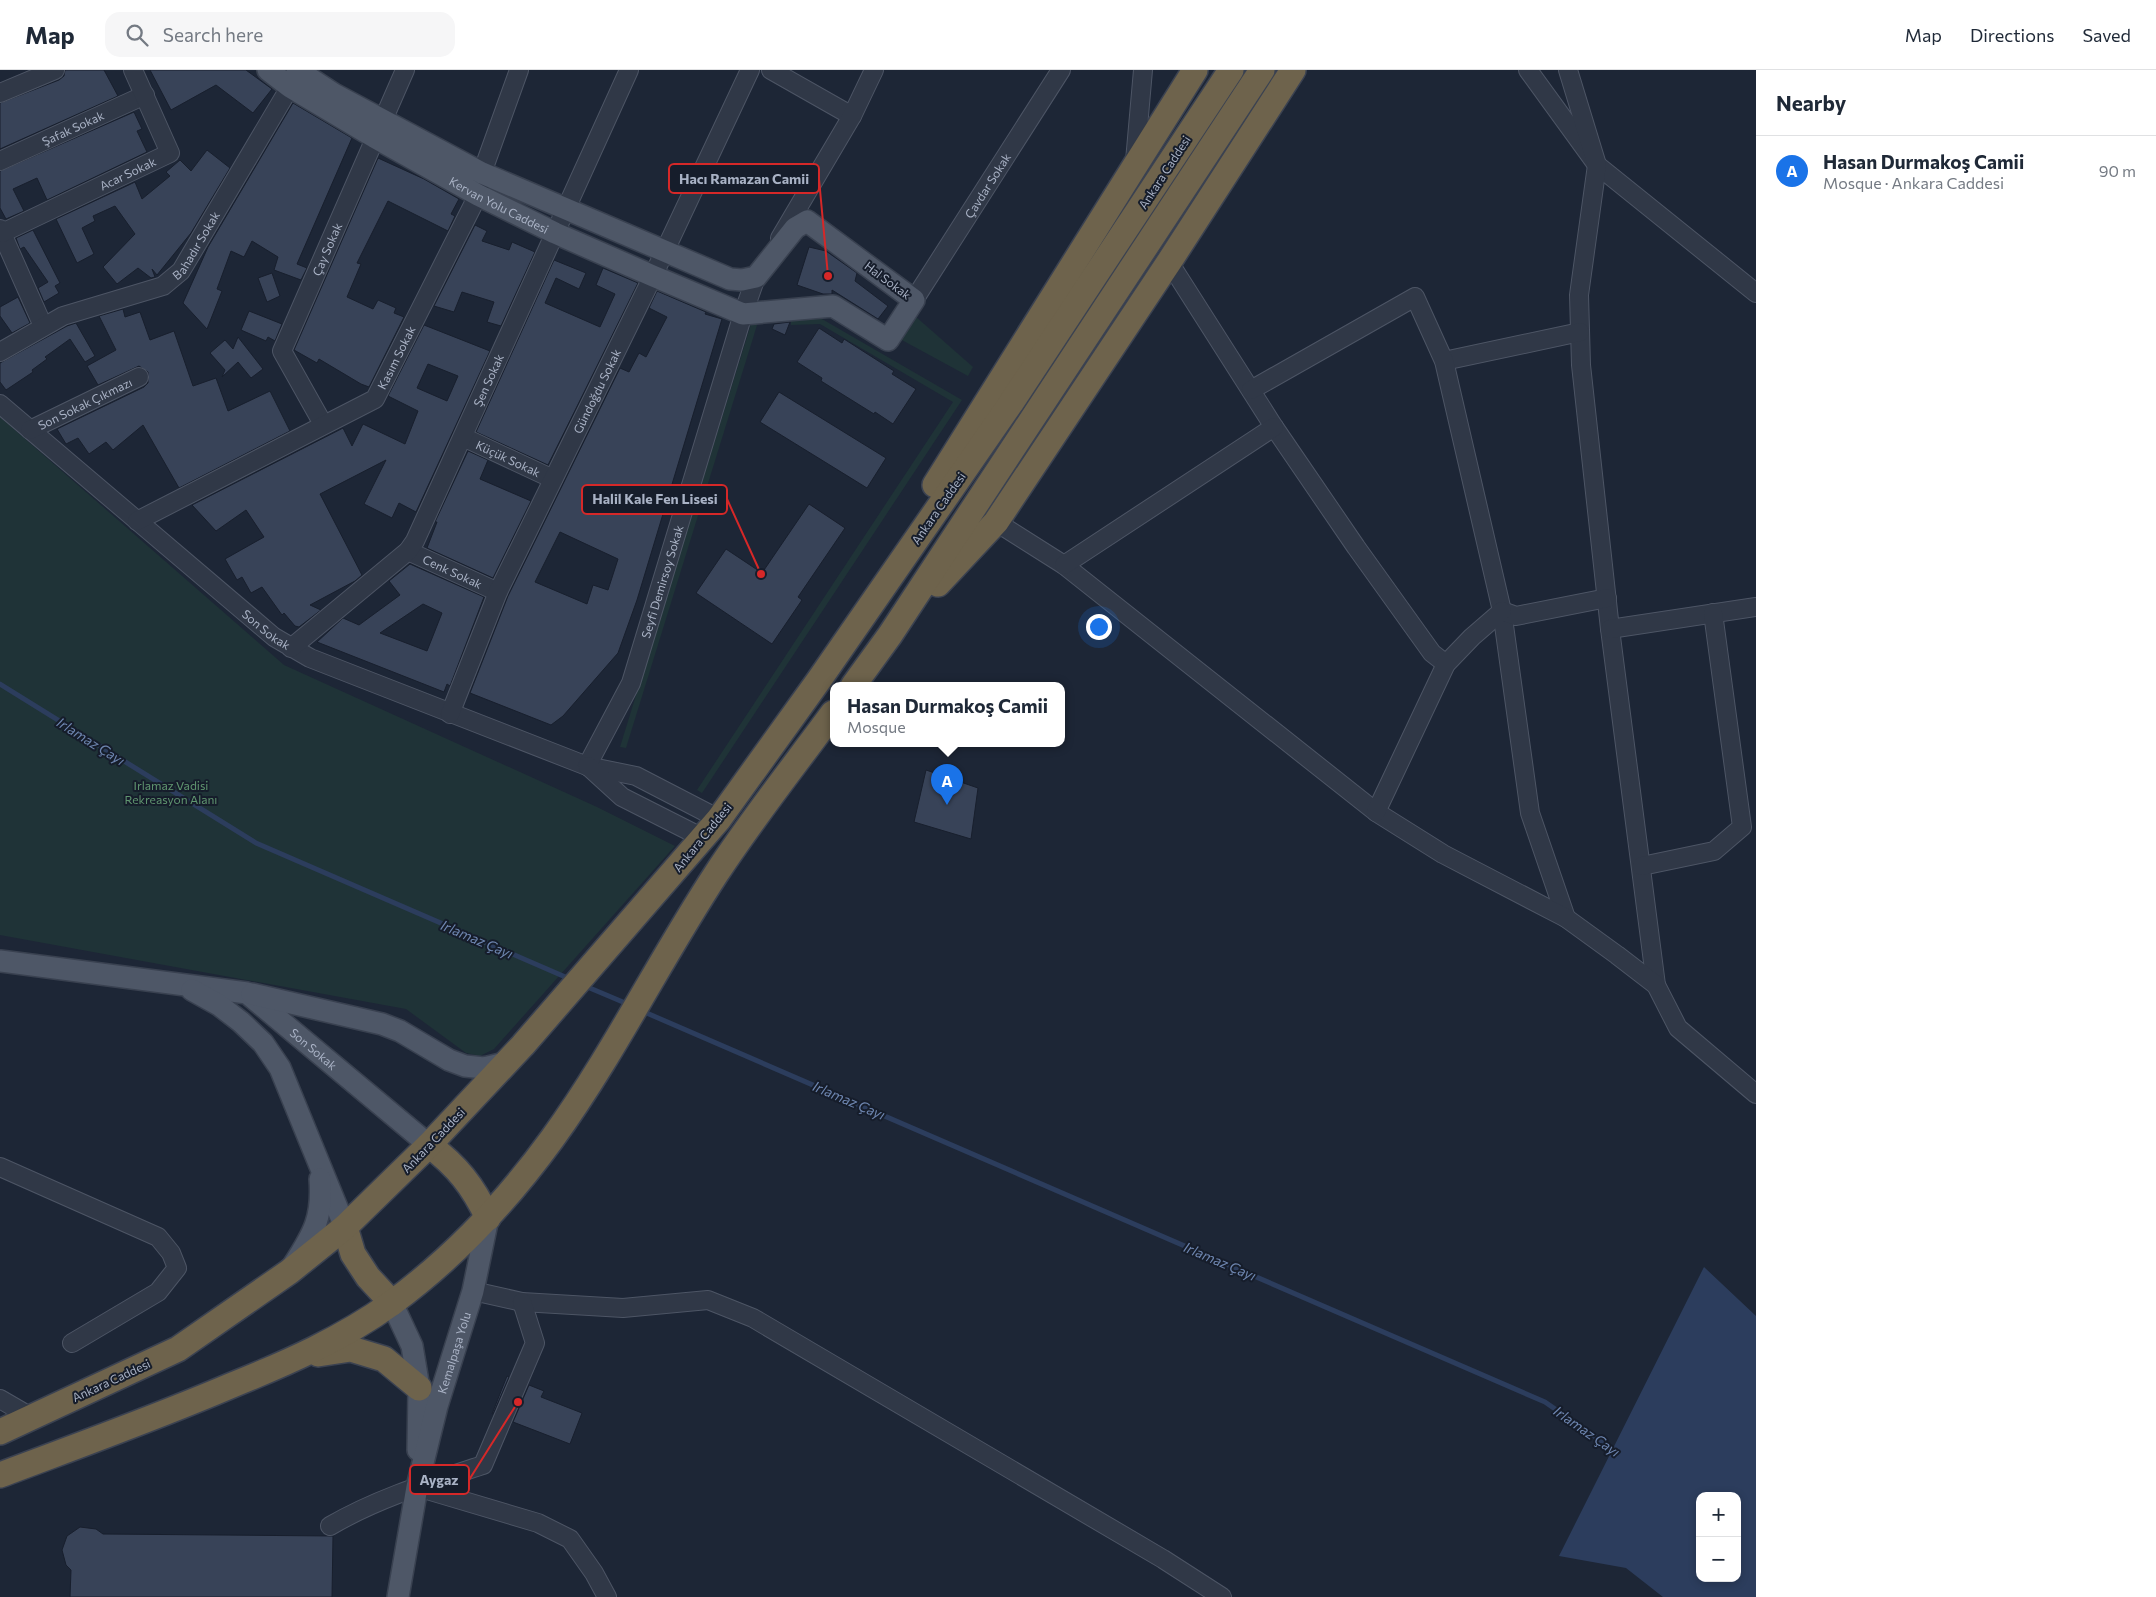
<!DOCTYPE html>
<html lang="en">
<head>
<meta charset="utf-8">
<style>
	body { margin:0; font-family:Commissioner,sans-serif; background:#f6f6f7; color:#1f2937 }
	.controls { position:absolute; right:15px; bottom:15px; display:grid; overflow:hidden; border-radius:10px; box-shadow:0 2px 8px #0003 }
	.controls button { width:45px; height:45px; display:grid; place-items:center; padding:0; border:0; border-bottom:1px solid #e0e1e3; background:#fff; color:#1f2937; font:25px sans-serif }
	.you { position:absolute; left:1098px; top:556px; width:18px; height:18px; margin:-12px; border:4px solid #fff; border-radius:50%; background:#1a73e8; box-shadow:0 0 0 8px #1a73e833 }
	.badge { display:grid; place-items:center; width:32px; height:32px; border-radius:50%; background:#1a73e8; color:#fff; font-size:16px; font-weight:700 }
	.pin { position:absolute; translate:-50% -41px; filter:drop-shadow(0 1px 2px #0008) }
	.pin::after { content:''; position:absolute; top:26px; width:18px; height:15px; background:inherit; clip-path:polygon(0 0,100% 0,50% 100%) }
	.popup { position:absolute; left:830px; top:612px; width:235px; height:65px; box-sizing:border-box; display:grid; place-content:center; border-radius:10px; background:#fff; filter:drop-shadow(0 1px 4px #0005); font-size:16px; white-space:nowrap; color:#747a83 }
	.popup b { font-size:19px; color:#1f2937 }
	.popup::after { content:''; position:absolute; left:50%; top:100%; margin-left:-10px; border:10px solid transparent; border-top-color:#fff }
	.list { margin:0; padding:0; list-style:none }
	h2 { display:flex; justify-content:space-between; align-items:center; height:65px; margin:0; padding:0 20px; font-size:21px }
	h2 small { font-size:16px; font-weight:400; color:#747a83 }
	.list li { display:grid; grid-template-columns:32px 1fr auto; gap:15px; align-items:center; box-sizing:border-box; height:70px; padding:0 20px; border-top:1px solid #e0e1e3 }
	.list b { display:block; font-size:19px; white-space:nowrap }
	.list p { margin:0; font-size:16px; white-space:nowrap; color:#747a83 }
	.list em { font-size:16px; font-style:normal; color:#747a83 }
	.icon { flex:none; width:28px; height:28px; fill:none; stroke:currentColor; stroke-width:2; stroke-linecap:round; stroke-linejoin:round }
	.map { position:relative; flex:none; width:1756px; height:1527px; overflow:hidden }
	header { display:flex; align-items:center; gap:30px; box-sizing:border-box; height:70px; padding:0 25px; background:#fff; border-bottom:1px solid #e0e1e3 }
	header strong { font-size:24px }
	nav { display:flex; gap:28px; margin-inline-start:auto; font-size:18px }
	.search { width:350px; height:45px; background:#f6f6f7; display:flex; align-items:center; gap:12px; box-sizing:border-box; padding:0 18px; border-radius:15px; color:#747a83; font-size:19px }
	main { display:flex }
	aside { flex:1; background:#fff }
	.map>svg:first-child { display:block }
</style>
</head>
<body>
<header>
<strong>Map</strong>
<div class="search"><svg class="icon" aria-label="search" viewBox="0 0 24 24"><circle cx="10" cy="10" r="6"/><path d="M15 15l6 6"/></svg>Search here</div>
<nav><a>Map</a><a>Directions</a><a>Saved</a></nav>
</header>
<main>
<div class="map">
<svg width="1756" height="1527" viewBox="0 0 1756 1527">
	<rect width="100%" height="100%" fill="#1d2636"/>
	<g fill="#1f3337">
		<path d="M915,246L973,297L968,306L900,269Z"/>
		<path d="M791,249H822L962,330L702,723L697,720L953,332L820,254L791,255Z"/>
		<path d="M752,251L758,252L626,678L620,677Z"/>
		<path d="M0,347L284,595L597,737L675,776L494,979L480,986L466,983L406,939L0,865Z"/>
	</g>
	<path fill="#2c3d5d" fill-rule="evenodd" d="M1704,1197L1756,1246V1527H1663L1626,1498L1559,1486ZM1700,1426H1737V1508H1700Z"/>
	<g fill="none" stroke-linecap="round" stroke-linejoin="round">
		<g stroke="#2c3d5d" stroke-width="5">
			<path d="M0,614L256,773L570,909"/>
			<path d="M585,916L630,935"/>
			<path d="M642,941L1545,1332L1617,1382"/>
		</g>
	</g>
	<g fill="#384358" stroke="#181f2d" fill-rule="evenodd">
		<path d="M65,0H104L118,26L0,79V33L59,10L64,6Z"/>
		<path d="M150,0H246L272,19L253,43L216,15L171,40Z"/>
		<path d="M293,33L352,68L297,194L307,198L301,210L274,200L278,187L252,171L244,187L231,181L217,219L222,221L207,259L183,233L208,177Z"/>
		<path d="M134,42L142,59L137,61L147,82L47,130L37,108L13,119L24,141L6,149L0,138V101Z"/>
		<path d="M207,80L230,98L191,163L157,205L152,199L155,207L151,208L138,198L117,214L103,197L135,164L115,136L93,146L95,151L82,158L94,184L77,193L56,149L135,112L142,129L170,106L166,102L180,90L191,101Z"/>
		<path d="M378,88L424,109L459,129L451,144L455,146L448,161L388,131L357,193L361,194L347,227L373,239L378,230L396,238L394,243L404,247L369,317L361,314L319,289L317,293L294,280Z"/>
		<path d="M475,155L487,161L482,171L509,180L512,172L535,182L501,256L487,252L494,232L462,222L454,242L434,236Z"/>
		<path d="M33,160L60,213L55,216L59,223L44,232L38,218L48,212L24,177L20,179L16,168Z"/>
		<path d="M809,177L826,181L857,203L855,211L888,236L878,249L832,220V224H823L797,215Z"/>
		<path d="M554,190L586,203L579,219L556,208L545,233L600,257L615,224L596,215L603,198L638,213L548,395L476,362Z"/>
		<path d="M272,203L280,226L267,232L258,208Z"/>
		<path d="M657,221L706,242L705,244L722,249L637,530L618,583L563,646L551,655L470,623L508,526L620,298L629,302L639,283L646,287L667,247L649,238ZM560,462L618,489L608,520L593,515L587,534L535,512Z"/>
		<path d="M18,227L30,253L12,263L0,246V237Z"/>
		<path d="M123,239L125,247L140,242L150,270L174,261L193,316L216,308L228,341L270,321L290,361L179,418L143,355L113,380L106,372L89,384L78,368L66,374L57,359L144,317L148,313V302L139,296L98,315L87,296L116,280L99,246Z"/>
		<path d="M249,241L282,254L275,271L268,267L266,271L241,260Z"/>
		<path d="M790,252L785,265L772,259L774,254Z"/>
		<path d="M76,253L95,286L85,292L70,269L45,287L47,289L32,300L33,302L6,320L0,312V293L67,256Z"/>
		<path d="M424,255L490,281L416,442L399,433L392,448L364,434L386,390L320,424L362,505L355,511L310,535L321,540L299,557L295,556L284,543L282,545L262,517L251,523L242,507L237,510L225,489L264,467L246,440L216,461L192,435L343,358L352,376L363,354L405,374L418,341L388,326ZM428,294L458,306L447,331L417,318Z"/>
		<path d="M819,258L842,273L844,269L894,301L892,304L916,319L893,354L875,342L874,344L821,311L822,308L797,292Z"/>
		<path d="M238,267L263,299L251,308L238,292L222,307L225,300L210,283L225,270L233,279Z"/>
		<path d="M779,322L886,388L867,418L760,352Z"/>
		<path d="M468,381L488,390L480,409L531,431L493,508L427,478L437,452H435Z"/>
		<path d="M809,434L845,458L798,527L802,530L772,574L696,523L726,479L762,503Z"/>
		<path d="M410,494L484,527L450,616L447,614L444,622L317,572L343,548L359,555L400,525L389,511ZM423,534L442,543L427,581L380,563Z"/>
		<path d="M926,700L978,718L971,769L914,752Z"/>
		<path d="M507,1306L509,1307L493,1344H492Z"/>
		<path d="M529,1315L544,1321L541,1327L582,1343L570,1374L513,1352Z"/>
		<path d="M80,1457L96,1459L103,1464L333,1466L332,1527H70L71,1500L66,1495L62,1480L67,1466Z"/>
	</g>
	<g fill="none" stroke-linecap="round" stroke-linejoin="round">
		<defs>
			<g id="minor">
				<path d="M771,0L852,46"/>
				<path d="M1528,0L1597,95L1756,223"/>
				<path d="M1568,0L1597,95L1579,225L1581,295L1610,559L1656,915"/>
				<path d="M0,23L55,0"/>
				<path id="s1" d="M0,91L145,25"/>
				<path d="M1135,91L1143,0"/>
				<path d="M0,159L43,256"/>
				<path id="s2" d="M2,163L170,83L133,0"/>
				<path d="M780,168L852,46L874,0"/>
				<path d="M1169,192L1274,357L1356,477L1432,583L1446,594"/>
				<path id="s3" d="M914,230L1061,0"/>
				<path id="s4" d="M0,282L63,246L163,216L181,201L290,17L288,5"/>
				<path d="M1444,291L1580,262"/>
				<path d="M1251,320L1415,227L1444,291L1502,541L1530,743L1566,848"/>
				<path id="s5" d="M0,334L274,567L310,588L587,696L636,706L719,749"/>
				<path id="s6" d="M323,354L282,281L405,0"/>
				<path id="s7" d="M30,360L139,307"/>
				<path id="s8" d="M463,367L553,409"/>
				<path id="s9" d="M137,451L375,329L478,125L482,103L519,0"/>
				<path d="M996,452L1064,495L1376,742L1443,784L1566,848L1617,885L1656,915L1678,958L1756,1024"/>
				<path id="s10" d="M408,481L498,522"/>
				<path d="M1064,495L1274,357"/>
				<path d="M1502,541L1516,546L1607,528"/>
				<path d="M1610,559L1756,537"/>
				<path id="s11" d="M291,578L408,481L415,471L629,0"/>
				<path id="s12" d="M450,644L498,522L653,206L750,0"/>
				<path id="s13" d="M587,696L631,613L743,244L756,207"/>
				<path d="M588,696L622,727L703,768"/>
				<path d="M1376,742L1446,594L1472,567L1502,541"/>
				<path d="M1642,796L1714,781L1742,757L1713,543"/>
				<path d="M0,1097L158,1167L171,1183L177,1198L158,1222L72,1273"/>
				<path d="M473,1221L522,1232L623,1238L708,1230L753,1248L1163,1489L1222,1527"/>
				<path d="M0,1329L31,1347"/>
				<path d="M417,1417L538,1453L570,1469L594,1503L607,1527"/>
				<path d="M330,1456C378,1428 431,1412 483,1395L535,1273L522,1232"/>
			</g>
			<g id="major">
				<path id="s14" d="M268,0L290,17L374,67L478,125L555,163L653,206L743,244L833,236L888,270L914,230L807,151L795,158L756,207L742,210L730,209L482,103L334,24L297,0"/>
				<path id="s15" d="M0,891L247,923L429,1075"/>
				<path d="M192,920L219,935L241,952L263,973L280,998L345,1157"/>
				<path d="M252,924L382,954L400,961L449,990L465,996L484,998L505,993"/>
				<path d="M294,1194C314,1163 323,1147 320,1109"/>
				<path d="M392,1233L412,1276L419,1318L418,1380"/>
				<path id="s16" d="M398,1527L417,1417L437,1336L473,1221L488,1148"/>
			</g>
			<g id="highway">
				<path d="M935,415L1195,0"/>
				<path d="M938,514L996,452L1169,192L1293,0"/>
				<path d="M853,616L890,565L1262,0"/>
				<path d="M429,1075C457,1096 473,1116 488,1148"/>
				<path d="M345,1157L353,1184L368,1207L392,1233"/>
				<path d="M318,1284L351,1279L384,1289L419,1318"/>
				<path d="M0,1362L178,1279L289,1202L345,1157L429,1075L523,975L719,749L819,610L1011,333L1231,0"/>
				<path d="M0,1405C77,1376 155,1348 230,1316C287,1293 342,1269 392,1233C453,1188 507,1131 552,1069C613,985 659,891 716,804C752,749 794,696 833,643"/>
			</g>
		</defs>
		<use href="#minor" stroke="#4d5565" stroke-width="20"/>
		<use href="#major" stroke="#394150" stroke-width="24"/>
		<use href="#highway" stroke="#3b4251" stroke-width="28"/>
		<use href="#minor" stroke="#303847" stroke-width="18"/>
		<use href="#major" stroke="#4e5767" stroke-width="21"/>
		<use href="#highway" stroke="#6e634c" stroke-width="25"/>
	</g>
	<g text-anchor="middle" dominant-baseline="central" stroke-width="4" stroke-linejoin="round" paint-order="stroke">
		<g font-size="12" fill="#a9b2c5" stroke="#161d2b">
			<text stroke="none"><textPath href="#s1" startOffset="80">Şafak Sokak</textPath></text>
			<text transform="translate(1164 102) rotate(-57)">Ankara Caddesi</text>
			<text stroke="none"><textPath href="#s2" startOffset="139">Acar Sokak</textPath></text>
			<text stroke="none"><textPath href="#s3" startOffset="136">Çavdar Sokak</textPath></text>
			<text stroke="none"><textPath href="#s14" startOffset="268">Kervan Yolu Caddesi</textPath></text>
			<text stroke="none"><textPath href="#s4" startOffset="230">Bahadır Sokak</textPath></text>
			<text stroke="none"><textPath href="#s6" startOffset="195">Çay Sokak</textPath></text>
			<text transform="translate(888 210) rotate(37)">Hal Sokak</text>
			<text stroke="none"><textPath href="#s9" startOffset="314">Kasım Sokak</textPath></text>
			<text stroke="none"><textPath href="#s11" startOffset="341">Şen Sokak</textPath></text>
			<text stroke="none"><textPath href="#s12" startOffset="355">Gündoğdu Sokak</textPath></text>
			<text stroke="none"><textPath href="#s7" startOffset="61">Son Sokak Çıkmazı</textPath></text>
			<text stroke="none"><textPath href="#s8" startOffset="50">Küçük Sokak</textPath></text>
			<text transform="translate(938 438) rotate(-55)">Ankara Caddesi</text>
			<text stroke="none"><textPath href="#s10" startOffset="49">Cenk Sokak</textPath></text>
			<text stroke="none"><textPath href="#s13" startOffset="200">Seyfi Demirsoy Sokak</textPath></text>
			<text stroke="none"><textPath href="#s5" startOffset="349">Son Sokak</textPath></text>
			<text transform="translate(702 767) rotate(-51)">Ankara Caddesi</text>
			<text stroke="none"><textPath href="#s15" startOffset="336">Son Sokak</textPath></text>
			<text transform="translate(433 1070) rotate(-46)">Ankara Caddesi</text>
			<text stroke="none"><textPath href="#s16" startOffset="251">Kemalpaşa Yolu</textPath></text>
			<text transform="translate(111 1310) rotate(-25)">Ankara Caddesi</text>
		</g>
		<g font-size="12" fill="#609670" stroke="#161d2b">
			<text x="171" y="715">Irlamaz Vadisi<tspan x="171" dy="14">Rekreasyon Alanı</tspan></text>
		</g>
		<g font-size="14" font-style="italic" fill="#6e86b0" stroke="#161d2b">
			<text transform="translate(91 671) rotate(32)">Irlamaz Çayı</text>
			<text transform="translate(477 869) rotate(23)">Irlamaz Çayı</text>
			<text transform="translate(849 1030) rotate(23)">Irlamaz Çayı</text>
			<text transform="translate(1220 1191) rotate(23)">Irlamaz Çayı</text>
			<text transform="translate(1587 1361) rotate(35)">Irlamaz Çayı</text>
		</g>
	</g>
	<path fill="none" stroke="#d62828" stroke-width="2" d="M828 206L819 109M761 504L727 429M518 1332L469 1410"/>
	<g fill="#d62828" stroke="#161d2b" stroke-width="2">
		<circle cx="828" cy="206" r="5"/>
		<circle cx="761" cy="504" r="5"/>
		<circle cx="518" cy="1332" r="5"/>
	</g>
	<g fill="#161d2b" stroke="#d62828" stroke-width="2">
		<rect x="669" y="94" width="150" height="29" rx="5"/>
		<rect x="582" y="415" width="145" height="29" rx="5"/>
		<rect x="410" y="1395" width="59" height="29" rx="5"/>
	</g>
	<g font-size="14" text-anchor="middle" font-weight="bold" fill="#a9b2c5">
		<text x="744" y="114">Hacı Ramazan Camii</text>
		<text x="655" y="434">Halil Kale Fen Lisesi</text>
		<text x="439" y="1415">Aygaz</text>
	</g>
</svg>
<div class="controls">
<button>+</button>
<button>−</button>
</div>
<div class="you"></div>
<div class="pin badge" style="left:947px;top:735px">A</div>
<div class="popup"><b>Hasan Durmakoş Camii</b>Mosque</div>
</div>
<aside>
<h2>Nearby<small></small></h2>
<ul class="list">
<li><span class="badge">A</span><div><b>Hasan Durmakoş Camii</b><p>Mosque · Ankara Caddesi</p></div><em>90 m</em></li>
</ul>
</aside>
</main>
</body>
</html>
